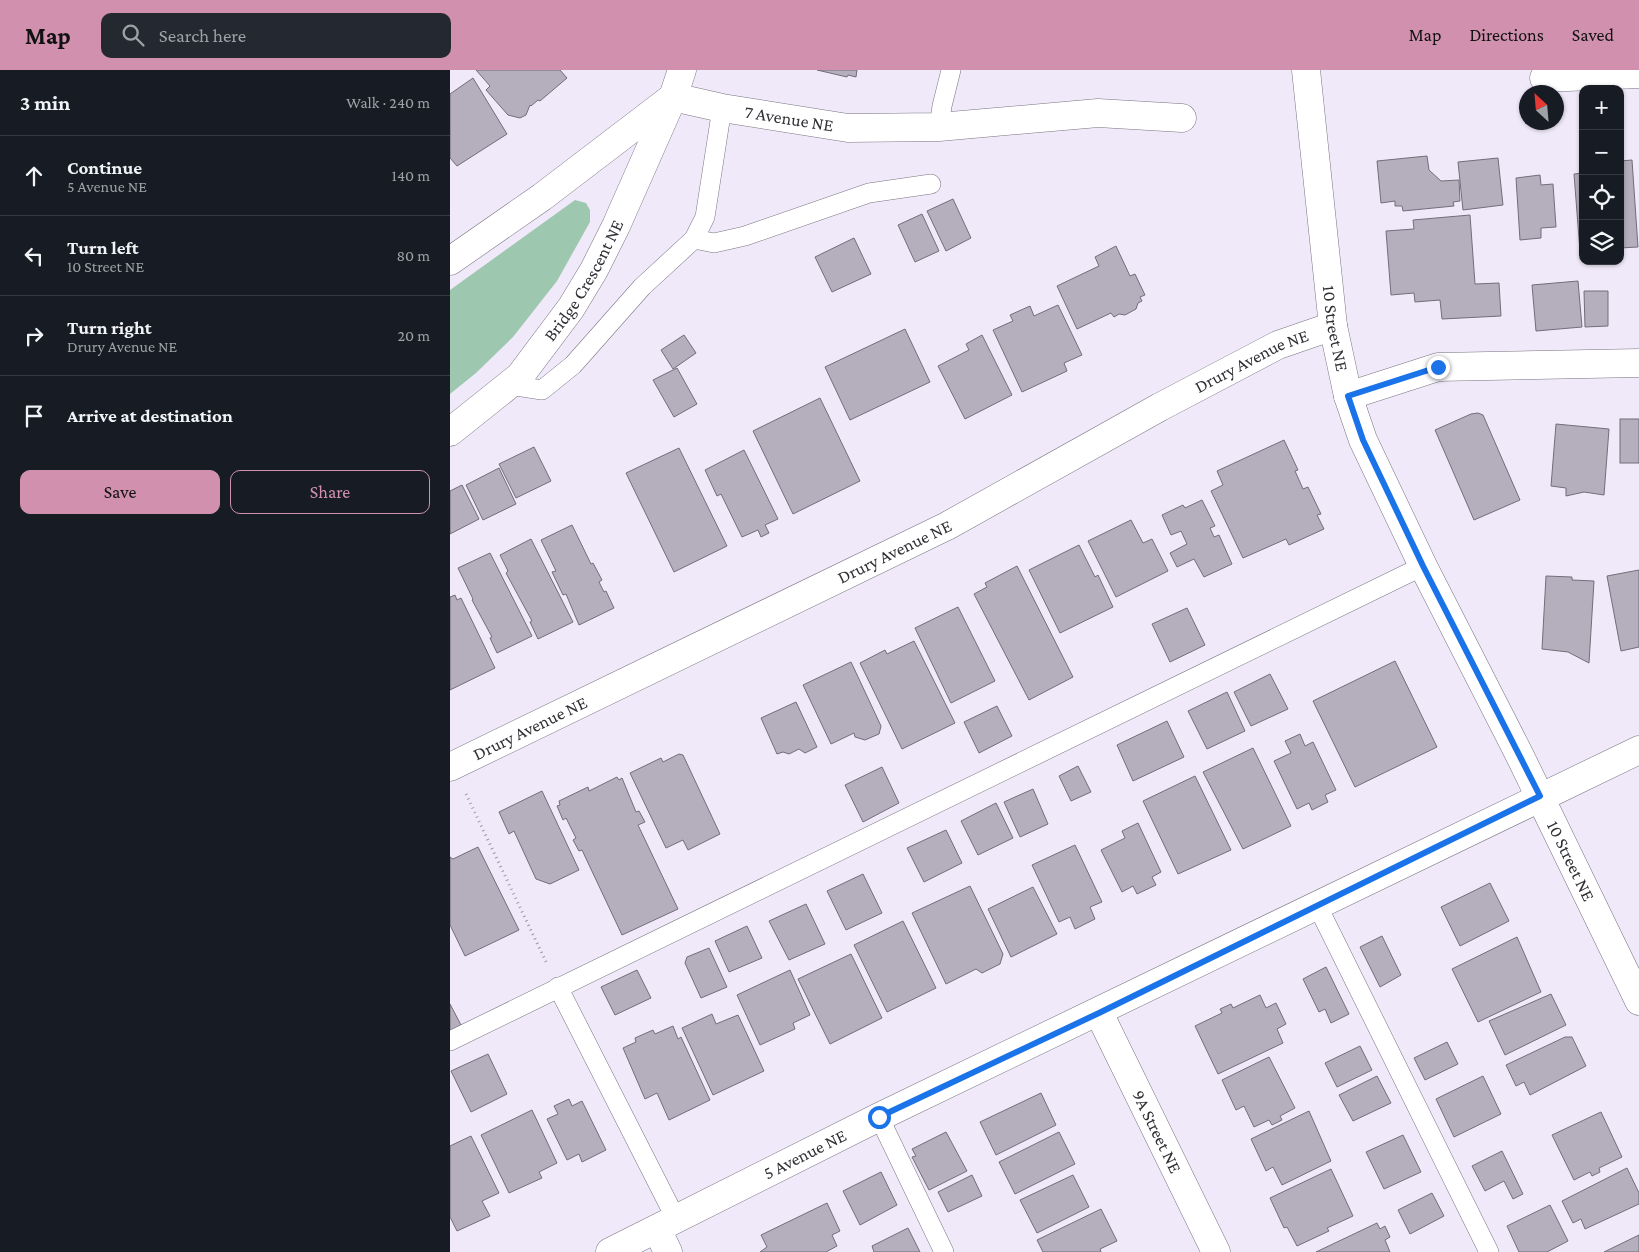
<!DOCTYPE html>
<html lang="en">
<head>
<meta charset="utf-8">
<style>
	body { margin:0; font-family:"Crimson Pro",serif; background:#242831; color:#f1f3f6 }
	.controls { position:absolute; right:15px; top:15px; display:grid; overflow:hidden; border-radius:10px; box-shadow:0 1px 4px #0004 }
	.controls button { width:45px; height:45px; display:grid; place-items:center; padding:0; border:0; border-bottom:1px solid #363941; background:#171b24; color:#f1f3f6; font:25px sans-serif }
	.compass { position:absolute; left:1069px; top:15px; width:45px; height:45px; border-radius:50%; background:#171b24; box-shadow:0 1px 4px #0004; rotate:334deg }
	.stop { position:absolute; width:15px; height:15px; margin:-11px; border:4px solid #1a73e8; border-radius:50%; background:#fff }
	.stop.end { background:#1a73e8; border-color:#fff; box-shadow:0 1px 5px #0008 }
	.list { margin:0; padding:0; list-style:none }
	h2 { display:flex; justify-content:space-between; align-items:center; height:65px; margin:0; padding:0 20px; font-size:21px }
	h2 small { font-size:16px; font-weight:400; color:#9ea1a6 }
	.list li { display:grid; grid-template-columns:32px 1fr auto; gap:15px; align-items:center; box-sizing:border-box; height:80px; padding:0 20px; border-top:1px solid #363941 }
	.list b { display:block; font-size:19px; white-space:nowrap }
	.list p { margin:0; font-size:16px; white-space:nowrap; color:#9ea1a6 }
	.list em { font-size:16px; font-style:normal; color:#9ea1a6 }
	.actions { display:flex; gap:10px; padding:15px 20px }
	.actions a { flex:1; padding:11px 0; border:1px solid #d090ae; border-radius:10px; text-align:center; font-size:18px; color:#d090ae }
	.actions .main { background:#d090ae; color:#111 }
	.icon { flex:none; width:28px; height:28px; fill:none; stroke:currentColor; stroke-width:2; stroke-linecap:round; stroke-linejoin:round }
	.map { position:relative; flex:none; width:1189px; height:1182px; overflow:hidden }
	header { display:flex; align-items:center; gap:30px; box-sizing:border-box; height:70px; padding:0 25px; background:#d090ae; color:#111 }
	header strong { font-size:24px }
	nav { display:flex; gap:28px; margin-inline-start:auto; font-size:18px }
	.search { width:350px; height:45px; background:#242831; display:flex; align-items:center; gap:12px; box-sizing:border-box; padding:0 18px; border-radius:10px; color:#9ea1a6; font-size:19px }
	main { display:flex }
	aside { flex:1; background:#171b24 }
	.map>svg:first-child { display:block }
</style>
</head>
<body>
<header>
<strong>Map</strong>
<div class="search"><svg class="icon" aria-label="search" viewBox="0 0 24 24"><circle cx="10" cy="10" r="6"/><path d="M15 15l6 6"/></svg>Search here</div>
<nav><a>Map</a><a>Directions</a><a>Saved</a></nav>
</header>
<main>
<aside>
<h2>3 min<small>Walk · 240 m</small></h2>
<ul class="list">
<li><svg class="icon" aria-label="ahead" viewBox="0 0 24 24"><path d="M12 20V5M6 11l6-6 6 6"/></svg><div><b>Continue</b><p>5 Avenue NE</p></div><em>140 m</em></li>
<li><svg class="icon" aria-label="left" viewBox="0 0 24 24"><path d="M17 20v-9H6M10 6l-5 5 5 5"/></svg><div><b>Turn left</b><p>10 Street NE</p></div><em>80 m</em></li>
<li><svg class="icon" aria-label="right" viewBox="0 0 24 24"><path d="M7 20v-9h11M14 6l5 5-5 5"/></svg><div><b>Turn right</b><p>Drury Avenue NE</p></div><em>20 m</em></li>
<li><svg class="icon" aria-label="arrive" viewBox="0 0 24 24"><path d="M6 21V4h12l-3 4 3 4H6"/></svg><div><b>Arrive at destination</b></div></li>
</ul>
<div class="actions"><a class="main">Save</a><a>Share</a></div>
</aside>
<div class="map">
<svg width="1189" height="1182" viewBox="0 0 1189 1182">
	<rect width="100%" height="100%" fill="#f0e9f9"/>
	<path fill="#9dc8af" d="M125,130L136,133L140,140V152L107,211L63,267L26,303L0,324V220Z"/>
	<g fill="#b5aebd" stroke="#736d7b">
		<path d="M26,0H110L117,8L90,31L88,30L81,36L80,35L76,45L70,48L58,45L36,20L40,16Z"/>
		<path d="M367,0H407L406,7L398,5L397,7Z"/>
		<path d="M23,8L57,64L7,96L0,88V24Z"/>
		<path d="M977,86L979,100L991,111L1009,110L1010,131L1003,132L1004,136L953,141L952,136H945V131L931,133L927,91Z"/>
		<path d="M1048,88L1053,135L1013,140L1008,92Z"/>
		<path d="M1182,90L1188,177L1170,178V91Z"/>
		<path d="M1133,103V181H1130L1124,104Z"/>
		<path d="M1090,105L1091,115L1103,114L1106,157L1091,158V168L1070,170L1066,108Z"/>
		<path d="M503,129L521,168L496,181L477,141Z"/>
		<path d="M472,144L489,181L465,192L448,155Z"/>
		<path d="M1020,145L1025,214L1049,213L1051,246L992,249L990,230L965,232L964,223L941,225L936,161L964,159L963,150Z"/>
		<path d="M404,168L421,204L382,222L365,187Z"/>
		<path d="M666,176L680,206L685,204L695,225L690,227L692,231L688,233L686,239L675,245L669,244L664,247L661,243L627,259L607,216L649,196L645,187Z"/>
		<path d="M1128,211L1132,257L1086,261L1082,215Z"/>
		<path d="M1134,221H1158V256L1135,257Z"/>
		<path d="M608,235L632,285L614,293L617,301L572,322L543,260L563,251L560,245L580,236L584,246Z"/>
		<path d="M455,259L480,312L400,350L375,297Z"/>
		<path d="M234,265L246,283L223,299L211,280Z"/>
		<path d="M532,265L562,325L515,349L488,296L519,280L516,274Z"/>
		<path d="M227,298L247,334L224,347L203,310Z"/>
		<path d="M370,328L410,411L343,444L303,361Z"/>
		<path d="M1028,343L1033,345L1070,430L1024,450L985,360L1021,344Z"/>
		<rect x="1170" y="349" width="19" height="44"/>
		<path d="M1106,354L1159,359L1154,425L1134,422L1116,426V418L1101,416Z"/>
		<path d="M834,370L848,400L845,401L853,419L858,417L871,444L867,445L874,459L839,475L836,469L793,488L761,421L773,415L767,401Z"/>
		<path d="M84,377L101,411L66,428L49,394Z"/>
		<path d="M229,378L277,476L224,502L176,403Z"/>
		<path d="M294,380L328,449L315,455L319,463L311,467L308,460L292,467L271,424L267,426L255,400Z"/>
		<path d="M49,398L66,434L33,450L16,415Z"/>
		<path d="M12,415L29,449L0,464V421Z"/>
		<path d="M752,430L765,456L760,458L764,467L769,465L782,494L754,507L744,489L727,497L720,483L737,474L731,461L721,465L712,445L733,435L735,438Z"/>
		<path d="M681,450L693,473L702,469L718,501L666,527L638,471Z"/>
		<path d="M122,455L141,494L143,493L152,510L149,512L154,522L156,521L164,538L129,555L116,524L113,525L102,502L106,501L91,470Z"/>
		<path d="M81,469L123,552L88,569L80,552L82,551L56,503L58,501L50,485Z"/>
		<path d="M629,475L645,507L648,505L663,537L610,563L579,500Z"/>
		<path d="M40,483L82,566L47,583L40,568L42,567L22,530L23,529L8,498Z"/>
		<path d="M567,496L623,607L579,630L524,524L537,517L535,513Z"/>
		<path d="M1189,500V577L1171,581L1157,506Z"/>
		<path d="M1096,506L1122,507V510L1144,511L1139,593L1118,582L1092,579Z"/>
		<path d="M5,525L7,530L11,528L45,598L0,620V527Z"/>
		<path d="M508,537L545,611L501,633L465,558Z"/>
		<path d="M737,538L755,575L720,592L702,554Z"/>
		<path d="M464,571L505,653L452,679L410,593L435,580L437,584Z"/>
		<path d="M945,591L987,677L905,717L863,631Z"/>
		<path d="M401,592L431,656L429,664L415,670L405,667L404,663L381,674L353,615Z"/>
		<path d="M820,604L838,639L801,656L784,622Z"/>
		<path d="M777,622L795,661L757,679L738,641Z"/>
		<path d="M346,632L367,677L355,683L349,679L339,684L333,682L327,684L311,648Z"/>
		<path d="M547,636L562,666L529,683L514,652Z"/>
		<path d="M717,651L734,687L683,711L667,675Z"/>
		<path d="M850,664L855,676L863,672L886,720L875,725L878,732L862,740L859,733L847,739L824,691L841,683L835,671Z"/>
		<path d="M803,678L841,756L793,779L753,702Z"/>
		<path d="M229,684L233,685L270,764L238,780L233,770L216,778L180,703L211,688L213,692Z"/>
		<path d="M628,696L641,722L621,731L609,706Z"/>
		<path d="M432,697L449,733L413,752L395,715Z"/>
		<path d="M745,706L781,780L728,804L693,731Z"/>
		<path d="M167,707L169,710L172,708L186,742L189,741L195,752L188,755L228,839L172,865L132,780L129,781L123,770L126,768L116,748L113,750L107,736L110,735L109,731L138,717L139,721Z"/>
		<path d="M583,719L598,754L570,767L554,732Z"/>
		<path d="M92,721L129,800L100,814L86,809L64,761L59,764L49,742Z"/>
		<path d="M546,733L563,768L528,785L511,751Z"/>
		<path d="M688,753L711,802L702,807L706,815L687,824L683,816L672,822L651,780L675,768L672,761Z"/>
		<path d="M496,760L512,793L474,812L457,778Z"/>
		<path d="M625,775L652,832L640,837L645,849L625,859L620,847L609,852L582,795Z"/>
		<path d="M28,777L69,860L15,886L0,855V787L3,789Z"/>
		<path d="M413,804L432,843L396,860L377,821Z"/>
		<path d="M1040,813L1059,851L1010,876L991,837Z"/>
		<path d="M520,816L553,884L550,894L532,903L526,899L496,914L462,843Z"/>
		<path d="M583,817L607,864L561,887L538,839Z"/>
		<path d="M356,834L375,874L339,890L319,851Z"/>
		<path d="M453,851L486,918L437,942L404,875Z"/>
		<path d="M297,856L312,888L279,902L265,871Z"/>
		<path d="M932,866L951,905L930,917L910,877Z"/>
		<path d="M1067,867L1091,922L1028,952L1002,899Z"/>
		<path d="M259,878L277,917L251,928L235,893L237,887Z"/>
		<path d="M401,884L432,948L380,974L348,909Z"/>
		<path d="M876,897L899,944L881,953L875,939L869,942L853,909Z"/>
		<path d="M187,900L201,928L165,945L151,917Z"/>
		<path d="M340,900L360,945L343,953L345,959L310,975L287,925Z"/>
		<path d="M1101,924L1116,955L1055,985L1039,951Z"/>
		<path d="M810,925L816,938L826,933L836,954L827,959L833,973L768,1004L745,956L772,943L770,939L781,934L783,938Z"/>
		<path d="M0,934L11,955L0,961Z"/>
		<path d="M262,944L266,954L288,945L314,1001L263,1025L232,958Z"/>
		<path d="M223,956L228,969L231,967L260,1030L219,1050L207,1023L195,1029L173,978L186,972L185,968L203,960L205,964Z"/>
		<path d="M1115,967H1122L1136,996L1080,1025L1074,1012L1066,1016L1056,995Z"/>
		<path d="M997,972L1008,994L975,1010L964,988Z"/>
		<path d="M910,976L922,1000L887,1017L875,993Z"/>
		<path d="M38,984L57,1024L21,1042L1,1001Z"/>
		<path d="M819,987L845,1038L830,1046L832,1050L822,1055L819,1050L804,1057L794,1036L786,1040L772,1010Z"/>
		<path d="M927,1006L941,1033L903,1051L889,1025Z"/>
		<path d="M1033,1006L1051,1044L1004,1067L986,1029Z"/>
		<path d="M591,1023L606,1055L546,1085L530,1052Z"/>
		<path d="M119,1029L122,1036L132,1031L156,1080L132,1092L129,1084L117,1090L97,1049L108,1044L104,1036Z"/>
		<path d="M82,1040L107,1093L89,1102L92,1108L59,1123L31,1065Z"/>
		<path d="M859,1041L881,1091L832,1115L823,1097L816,1101L801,1069Z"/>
		<path d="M1151,1042L1172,1087L1149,1098L1150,1102L1142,1106L1140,1102L1124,1110L1102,1065Z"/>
		<path d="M496,1062L517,1101L479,1120L462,1087L466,1086L462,1079Z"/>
		<path d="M609,1062L625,1094L565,1124L549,1092Z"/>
		<path d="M953,1065L971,1102L934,1119L916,1082Z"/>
		<path d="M21,1066L49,1123L32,1131L40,1146L7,1161L0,1147V1076Z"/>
		<path d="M1052,1081L1073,1124L1063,1129L1054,1111L1035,1121L1022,1096Z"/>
		<path d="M1177,1098L1189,1123V1134L1135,1159L1131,1149L1123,1153L1112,1131Z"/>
		<path d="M881,1099L903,1146L877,1158L879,1161L847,1176L837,1157L834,1158L820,1128Z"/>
		<path d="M431,1102L447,1135L410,1155L393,1121Z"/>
		<path d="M522,1105L532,1126L498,1142L488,1122Z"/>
		<path d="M623,1105L639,1137L587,1163L570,1130Z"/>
		<path d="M982,1123L994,1146L960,1164L948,1140Z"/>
		<path d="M377,1133L390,1161L382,1165L387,1176L376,1182H310L317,1177L311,1165Z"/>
		<path d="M1100,1135L1118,1171L1097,1182H1069L1057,1156Z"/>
		<path d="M651,1139L667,1171L650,1179L651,1182H593L587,1170Z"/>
		<path d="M927,1153L930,1159L935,1156L940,1167L935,1170L940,1182H866Z"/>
		<path d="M458,1158L470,1182H424L422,1176Z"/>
		<path d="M1189,1165V1182H1154Z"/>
	</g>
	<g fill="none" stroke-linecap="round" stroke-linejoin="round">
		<defs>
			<g id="lane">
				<path d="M489,57L492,36L501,0"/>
				<path d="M244,169L264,173L295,166L419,123L481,114"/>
				<path d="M59,315L92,320L123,295L192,217L244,169L255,147L272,38"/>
				<path d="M867,835L1039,1182"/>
				<path d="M108,917L226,1149"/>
				<path d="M0,971L973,496"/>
				<path d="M429,1047L494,1182"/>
			</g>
			<g id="street">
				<path d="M1094,8L1189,4"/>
				<path id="s1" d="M0,191L92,127L223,27L272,38L398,58L489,57L648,43L732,48"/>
				<path d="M898,326L988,297L1189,293"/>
				<path id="s2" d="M0,362L70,306L121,238L144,200L166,156L223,27L232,0"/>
				<path id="s3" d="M0,697L497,456L710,337L828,275L883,256"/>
				<path id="s4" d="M649,943L766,1182"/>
				<path d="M207,1159L218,1182"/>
				<path id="s5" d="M160,1182L429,1047L1189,680"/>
			</g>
			<g id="secondary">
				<path id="s6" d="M856,0L883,256L898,326L913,370L973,496L1070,686L1189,931"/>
			</g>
		</defs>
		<use href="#lane" stroke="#7a7482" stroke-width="20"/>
		<use href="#street" stroke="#7a7482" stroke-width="29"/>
		<use href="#secondary" stroke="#7a7482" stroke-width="29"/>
		<path stroke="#9d98a4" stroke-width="3" stroke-dasharray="1 4" stroke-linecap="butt" d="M16,724L97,894"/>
		<use href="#lane" stroke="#fff" stroke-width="19"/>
		<use href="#street" stroke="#fff" stroke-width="28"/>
		<use href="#secondary" stroke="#fff" stroke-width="28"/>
	</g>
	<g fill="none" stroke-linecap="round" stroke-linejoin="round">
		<path stroke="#1a73e8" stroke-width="6" d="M429,1047L649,943L1090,726L973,496L913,370L898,326L988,297"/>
	</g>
	<g text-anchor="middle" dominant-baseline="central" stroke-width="5" stroke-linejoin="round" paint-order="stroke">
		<g font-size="18" fill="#322f35" stroke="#fbf8ff">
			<text stroke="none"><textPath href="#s1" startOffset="395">7 Avenue NE</textPath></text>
			<text stroke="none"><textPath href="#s2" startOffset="205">Bridge Crescent NE</textPath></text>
			<text stroke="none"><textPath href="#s6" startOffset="260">10 Street NE</textPath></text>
			<text stroke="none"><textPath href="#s3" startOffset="899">Drury Avenue NE</textPath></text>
			<text stroke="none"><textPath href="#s3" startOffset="494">Drury Avenue NE</textPath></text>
			<text stroke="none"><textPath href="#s3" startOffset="89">Drury Avenue NE</textPath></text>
			<text stroke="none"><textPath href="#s6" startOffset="845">10 Street NE</textPath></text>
			<text stroke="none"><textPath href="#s4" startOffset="132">9A Street NE</textPath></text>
			<text stroke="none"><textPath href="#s5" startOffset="218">5 Avenue NE</textPath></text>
		</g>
	</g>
</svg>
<div class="controls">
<button>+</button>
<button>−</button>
<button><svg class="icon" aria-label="locate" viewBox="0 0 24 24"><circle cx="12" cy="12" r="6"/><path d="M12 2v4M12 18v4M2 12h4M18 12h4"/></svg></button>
<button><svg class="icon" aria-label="layers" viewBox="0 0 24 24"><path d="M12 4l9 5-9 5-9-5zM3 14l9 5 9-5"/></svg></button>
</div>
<svg class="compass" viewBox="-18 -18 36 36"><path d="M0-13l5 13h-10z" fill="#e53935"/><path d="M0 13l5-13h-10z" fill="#9ea1a6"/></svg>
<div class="stop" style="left:429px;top:1047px"></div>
<div class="stop end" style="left:988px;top:297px"></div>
</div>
</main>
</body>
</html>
